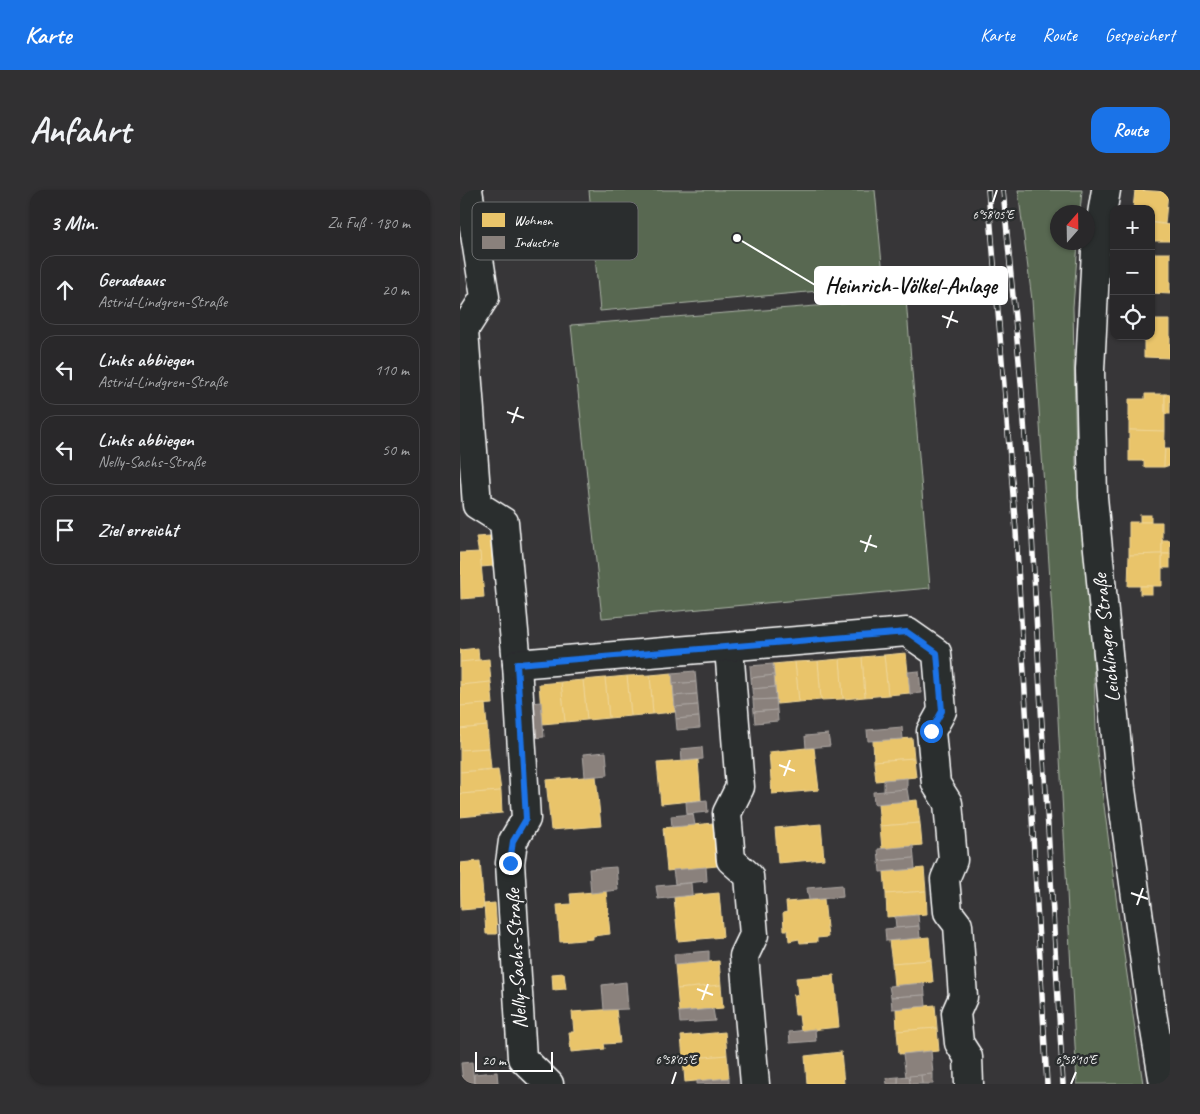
<!DOCTYPE html>
<html lang="de">
<head>
<meta charset="utf-8">
<style>
	body { margin:0; font-family:Caveat,sans-serif; background:#313032; color:#f1f3f6 }
	.controls { position:absolute; right:15px; top:15px; display:grid; overflow:hidden; border-radius:10px; box-shadow:0 1px 4px #0004 }
	.controls button { width:45px; height:45px; display:grid; place-items:center; padding:0; border:0; border-bottom:1px solid #454447; background:#29282a; color:#f1f3f6; font:25px sans-serif }
	.compass { position:absolute; left:590px; top:15px; width:45px; height:45px; border-radius:50%; background:#29282a; box-shadow:0 1px 4px #0004; rotate:20deg }
	.scale { position:absolute; left:15px; bottom:12px; width:78px; box-sizing:border-box; padding-left:5px; border:2px solid #fff; border-top:0; font-size:14px; line-height:18px; white-space:nowrap; color:#fff; -webkit-text-stroke:4px #2a2d2e; paint-order:stroke }
	.stop { position:absolute; width:15px; height:15px; margin:-11px; border:4px solid #1a73e8; border-radius:50%; background:#fff }
	.stop.end { background:#1a73e8; border-color:#fff; box-shadow:0 1px 5px #0008 }
	.list { margin:0; padding:0; list-style:none }
	h2 { display:flex; justify-content:space-between; align-items:center; height:65px; margin:0; padding:0 20px; font-size:21px }
	h2 small { font-size:16px; font-weight:400; color:#a5a6a8 }
	.list li { display:grid; grid-template-columns:32px 1fr auto; gap:15px; align-items:center; box-sizing:border-box; height:70px; margin:0 10px 10px; padding:0 10px; border:1px solid #454447; border-radius:15px }
	.list b { display:block; font-size:19px; white-space:nowrap }
	.list p { margin:0; font-size:16px; white-space:nowrap; color:#a5a6a8 }
	.list em { font-size:16px; font-style:normal; color:#a5a6a8 }
	.icon { flex:none; width:28px; height:28px; fill:none; stroke:currentColor; stroke-width:2; stroke-linecap:round; stroke-linejoin:round }
	.map { position:relative; flex:none; width:710px; height:894px; overflow:hidden; border-radius:15px }
	header { display:flex; align-items:center; gap:30px; box-sizing:border-box; height:70px; padding:0 25px; background:#1a73e8; color:#fff }
	header strong { font-size:24px }
	nav { display:flex; gap:28px; margin-inline-start:auto; font-size:18px }
	.intro { display:flex; align-items:center; justify-content:space-between; box-sizing:border-box; height:120px; padding:0 30px }
	h1 { margin:0; font-size:35px }
	.button { padding:12px 22px; border-radius:15px; background:#1a73e8; color:#fff; font-size:18px; font-weight:700 }
	main { display:flex; gap:30px; padding:0 30px }
	aside { flex:1; background:#29282a; border-radius:15px; box-shadow:0 1px 4px #0004 }
	.map>svg:first-child { display:block }
</style>
</head>
<body>
<header>
<strong>Karte</strong>
<nav><a>Karte</a><a>Route</a><a>Gespeichert</a></nav>
</header>
<div class="intro"><h1>Anfahrt</h1><a class="button">Route</a></div>
<main>
<aside>
<h2>3 Min.<small>Zu Fuß · 180 m</small></h2>
<ul class="list">
<li><svg class="icon" aria-label="ahead" viewBox="0 0 24 24"><path d="M12 20V5M6 11l6-6 6 6"/></svg><div><b>Geradeaus</b><p>Astrid-Lindgren-Straße</p></div><em>20 m</em></li>
<li><svg class="icon" aria-label="left" viewBox="0 0 24 24"><path d="M17 20v-9H6M10 6l-5 5 5 5"/></svg><div><b>Links abbiegen</b><p>Astrid-Lindgren-Straße</p></div><em>110 m</em></li>
<li><svg class="icon" aria-label="left" viewBox="0 0 24 24"><path d="M17 20v-9H6M10 6l-5 5 5 5"/></svg><div><b>Links abbiegen</b><p>Nelly-Sachs-Straße</p></div><em>50 m</em></li>
<li><svg class="icon" aria-label="arrive" viewBox="0 0 24 24"><path d="M6 21V4h12l-3 4 3 4H6"/></svg><div><b>Ziel erreicht</b></div></li>
</ul>
</aside>
<div class="map">
<svg width="710" height="894" viewBox="0 0 710 894">
	<rect width="100%" height="100%" fill="#373638"/>
	<filter id="ink" filterUnits="userSpaceOnUse"><feTurbulence type="fractalNoise" baseFrequency=".02" numOctaves="2"/><feDisplacementMap in="SourceGraphic" scale="10" xChannelSelector="R" yChannelSelector="G"/><feConvolveMatrix kernelMatrix="1 2 1 2 8 2 1 2 1" color-interpolation-filters="sRGB"/></filter>
	<g filter="url(#ink)">
		<g fill="#596851" stroke="#acb4a8">
			<path d="M129,0H415L424,95L140,121Z"/>
			<path d="M558,0H622L620,22H598V52L618,53L613,117L616,273L631,414L637,562L659,730L683,894H617L594,452L572,110Z"/>
			<path d="M446,109L470,398L142,428L111,135Z"/>
		</g>
		<g fill="#e9c46a" stroke="#f0d697">
			<path d="M675,0L708,2L705,34L691,32V19H673Z"/>
			<path d="M693,33L710,35V51H691Z"/>
			<path d="M691,63H710V104L691,103Z"/>
			<path d="M691,130H710V168L684,167V146H691Z"/>
			<path d="M685,204H705V241L669,240V209H685Z"/>
			<rect x="705" y="204" width="5" height="20"/>
			<path d="M669,240L705,241L704,277H684V271H669Z"/>
			<path d="M705,259H710V275L704,277Z"/>
			<rect x="680" y="325" width="11" height="7"/>
			<path d="M669,332H702V364L669,365Z"/>
			<path d="M30,346L33,376L21,377L16,347Z"/>
			<rect x="702" y="350" width="8" height="14"/>
			<path d="M20,362L24,407L1,409L0,363Z"/>
			<rect x="702" y="364" width="8" height="14"/>
			<path d="M702,364V396H668L669,365Z"/>
			<rect x="680" y="396" width="12" height="8"/>
			<path d="M18,458L19,471L0,472V460Z"/>
			<path d="M446,463L450,503L428,505L424,465Z"/>
			<path d="M424,465L428,505L405,507L402,467Z"/>
			<path d="M402,467L405,507L383,509L380,469Z"/>
			<path d="M29,469L31,492L0,495V472Z"/>
			<path d="M380,469L383,509L361,510L358,471Z"/>
			<path d="M358,471L361,510L339,512L335,472Z"/>
			<path d="M335,472L339,512L317,514L313,474Z"/>
			<path d="M212,483L215,522L193,524L190,485Z"/>
			<path d="M190,485L193,524L171,526L167,486Z"/>
			<path d="M167,486L171,526L149,528L145,488Z"/>
			<path d="M145,488L149,528L127,530L123,490Z"/>
			<path d="M123,490L127,530L105,532L101,492Z"/>
			<path d="M31,492L33,514L0,516V495Z"/>
			<path d="M101,492L105,532L82,534L79,494Z"/>
			<path d="M25,514L27,536L0,539V516Z"/>
			<path d="M27,536L29,558L0,560V539Z"/>
			<path d="M452,548L454,568L414,571L413,551Z"/>
			<path d="M29,558L31,579L0,582V560Z"/>
			<path d="M346,558H354L359,600L312,604L309,562Z"/>
			<path d="M454,568L456,587L416,591L414,571Z"/>
			<path d="M238,570L241,610L201,614L197,573Z"/>
			<path d="M38,579L41,601L0,604V582Z"/>
			<path d="M136,586L141,636L91,640L86,590Z"/>
			<path d="M41,601L42,623L0,627V604Z"/>
			<path d="M457,610L460,633L420,636L418,614Z"/>
			<path d="M253,633L257,676L207,681L203,638Z"/>
			<path d="M460,633L462,655L422,659L420,636Z"/>
			<path d="M361,634L364,669L318,673L315,638Z"/>
			<path d="M20,671L24,718L1,720L0,673Z"/>
			<path d="M464,678L466,701L426,704L424,682Z"/>
			<path d="M146,701L150,744L133,746V749L100,752L97,715L111,714L110,704Z"/>
			<path d="M466,701L467,724L427,727L426,704Z"/>
			<path d="M259,703L263,747L218,751L214,707Z"/>
			<path d="M364,709L368,747L357,748V752L340,753L339,749L329,751L328,740H324L323,723L327,722L326,712Z"/>
			<path d="M35,713L37,744H26L24,714Z"/>
			<path d="M469,747L471,770L432,773L429,751Z"/>
			<path d="M471,770L473,792L434,796L432,773Z"/>
			<path d="M259,771L261,795L217,799L215,775Z"/>
			<path d="M104,783L106,799L93,800L92,784Z"/>
			<path d="M374,785L379,837L341,841L339,825H335L333,805H338L336,788Z"/>
			<path d="M261,795L263,818L219,822L217,799Z"/>
			<path d="M475,815L477,838L437,841L436,819Z"/>
			<path d="M156,819L160,853L144,854L145,859L111,862L109,842H114L112,822Z"/>
			<path d="M477,838L479,861L439,864L437,841Z"/>
			<path d="M265,842L267,865L223,869L221,846Z"/>
			<path d="M381,862L384,894H347L345,866Z"/>
			<path d="M267,865L269,888L225,892L223,869Z"/>
		</g>
		<g fill="#8a817c" stroke="#ada7a3">
			<path d="M313,474L314,485L291,488L290,476Z"/>
			<path d="M235,481L236,492L213,494L212,483Z"/>
			<path d="M459,481L461,503L450,504L448,482Z"/>
			<path d="M314,485L315,497L292,499L291,488Z"/>
			<path d="M236,492L237,504L214,506L213,494Z"/>
			<path d="M315,497L316,509L293,510L292,499Z"/>
			<path d="M237,504L238,515L215,517L214,506Z"/>
			<path d="M316,509L317,520L294,522L293,510Z"/>
			<path d="M81,512L84,547L72,548L69,513Z"/>
			<path d="M238,515L239,527L216,529L215,517Z"/>
			<path d="M317,520L318,531L295,533L294,522Z"/>
			<path d="M239,527L240,538L217,540L216,529Z"/>
			<path d="M442,537L443,549L408,551L407,540Z"/>
			<path d="M368,544L370,556L346,558L345,546Z"/>
			<path d="M242,557L243,569L222,571L221,559Z"/>
			<path d="M146,562L148,585L125,587L123,564Z"/>
			<path d="M447,588V599L424,602V590Z"/>
			<path d="M447,599L449,611L414,614L413,602Z"/>
			<path d="M247,610L248,622L227,624L226,612Z"/>
			<path d="M233,624L235,635L212,637L211,626Z"/>
			<path d="M453,656L454,668L419,671L418,659Z"/>
			<path d="M454,668L455,679L420,682L419,671Z"/>
			<path d="M156,677L158,700L131,703L129,679Z"/>
			<path d="M246,677L247,691L215,694L213,680Z"/>
			<path d="M231,693L232,705L198,709L196,696Z"/>
			<path d="M382,695L383,707L349,710L347,698Z"/>
			<path d="M458,725L459,736L436,738L435,727Z"/>
			<path d="M459,736L460,748L426,751L425,739Z"/>
			<path d="M249,761V772L215,775L214,764Z"/>
			<path d="M166,792L168,819L144,820L142,795Z"/>
			<path d="M464,793L465,805L431,807L429,796Z"/>
			<path d="M465,805L466,816L432,819L431,807Z"/>
			<path d="M253,819L255,831L220,833L219,822Z"/>
			<path d="M355,839L356,851L330,853L329,842Z"/>
			<path d="M471,861L473,884L446,887L443,864Z"/>
			<path d="M12,872L14,893L3,894L1,873Z"/>
			<path d="M37,882L38,893L14,894V884Z"/>
			<path d="M473,884V894H462L461,885Z"/>
			<path d="M461,885L462,894H450L449,886Z"/>
			<path d="M449,886L450,894H438V887Z"/>
			<path d="M438,887V894H427L426,888Z"/>
			<path d="M269,888V894H237V891Z"/>
		</g>
		<g fill="none" stroke-linecap="round" stroke-linejoin="round">
			<defs>
				<g id="minor">
					<path d="M8,0L25,107L4,140L17,315L44,332L57,474L66,629L53,651L50,673L62,868L89,894"/>
					<path d="M646,0L636,60L630,180L633,307L661,599L692,823L704,894"/>
					<path d="M269,458L280,597L267,623L271,670L289,686L294,745L284,766L295,894"/>
					<path d="M57,474L447,442L477,463L482,521L471,541L476,594L488,613L493,670L485,689L488,722L498,735L503,807L496,823L499,853L508,867L509,894"/>
				</g>
			</defs>
			<use href="#minor" stroke="#fff" stroke-width="31"/>
			<use href="#minor" stroke="#2a2d2e" stroke-width="28"/>
			<defs>
				<g id="rail">
					<path d="M528,0L556,341L587,894"/>
					<path d="M543,0L562,203L572,345L580,501L603,894"/>
				</g>
			</defs>
			<use href="#rail" stroke="#fff" stroke-width="5.5"/>
			<use href="#rail" stroke="#2a2d2e" stroke-width="4" stroke-dasharray="11" stroke-linecap="butt"/>
		</g>
	</g>
	<g fill="none" stroke-linecap="round" stroke-linejoin="round" filter="url(#ink)">
		<path stroke="#1a73e8" stroke-width="6" d="M50,673L53,651L66,629L57,474L447,442L477,463L482,521L471,541"/>
	</g>
	<path fill="none" stroke="#fff" stroke-width="2" d="M533,12L537,0M482,126L498,132M487,138L493,121M47,222L64,228M52,233L58,217M400,351L417,357M405,362L411,345M319,575L335,581M324,586L330,570M671,703L688,709M677,715L683,698M237,799L253,805M242,810L248,794M212,894L216,882M611,894L616,882"/>
	<g text-anchor="middle" dominant-baseline="central" stroke-width="5" stroke-linejoin="round" paint-order="stroke">
		<g font-size="21" fill="#fff" stroke="#2a2d2e">
			<text transform="translate(646 448) rotate(-96)">Leichlinger Straße</text>
			<text transform="translate(56 769) rotate(-93)">Nelly-Sachs-Straße</text>
		</g>
	</g>
	<rect x="12" y="12" width="166" height="58" rx="8" fill="#2a2d2e" stroke="#6a6c6d" stroke-width="1"/>
	<rect x="22" y="23" width="23" height="14" fill="#e9c46a"/>
	<rect x="22" y="46" width="23" height="13" fill="#8a817c"/>
	<g font-size="14" fill="#fff">
		<text x="54" y="35">Wohnen</text>
		<text x="54" y="57">Industrie</text>
	</g>
	<g font-size="12" text-anchor="middle" fill="#fff" stroke="#2a2d2e" stroke-width="5" stroke-linejoin="round" paint-order="stroke">
		<text x="533" y="29">6°58'05"E</text>
		<text x="216" y="874">6°58'05"E</text>
		<text x="616" y="874">6°58'10"E</text>
	</g>
	<path fill="none" stroke="#fff" stroke-width="2" d="M277 48L355 95"/>
	<circle fill="#fff" stroke="#2a2d2e" stroke-width="2" cx="277" cy="48" r="5"/>
	<rect fill="#fff" stroke="#fff" stroke-width="2" x="355" y="77" width="192" height="37" rx="5"/>
	<g font-size="22" text-anchor="middle" font-weight="bold" fill="#111">
		<text x="451" y="103">Heinrich-Völkel-Anlage</text>
	</g>
</svg>
<div class="controls">
<button>+</button>
<button>−</button>
<button><svg class="icon" aria-label="locate" viewBox="0 0 24 24"><circle cx="12" cy="12" r="6"/><path d="M12 2v4M12 18v4M2 12h4M18 12h4"/></svg></button>
</div>
<svg class="compass" viewBox="-18 -18 36 36"><path d="M0-13l5 13h-10z" fill="#e53935"/><path d="M0 13l5-13h-10z" fill="#a5a6a8"/></svg>
<div class="scale">20 m</div>
<div class="stop" style="left:471px;top:541px"></div>
<div class="stop end" style="left:50px;top:673px"></div>
</div>
</main>
</body>
</html>
